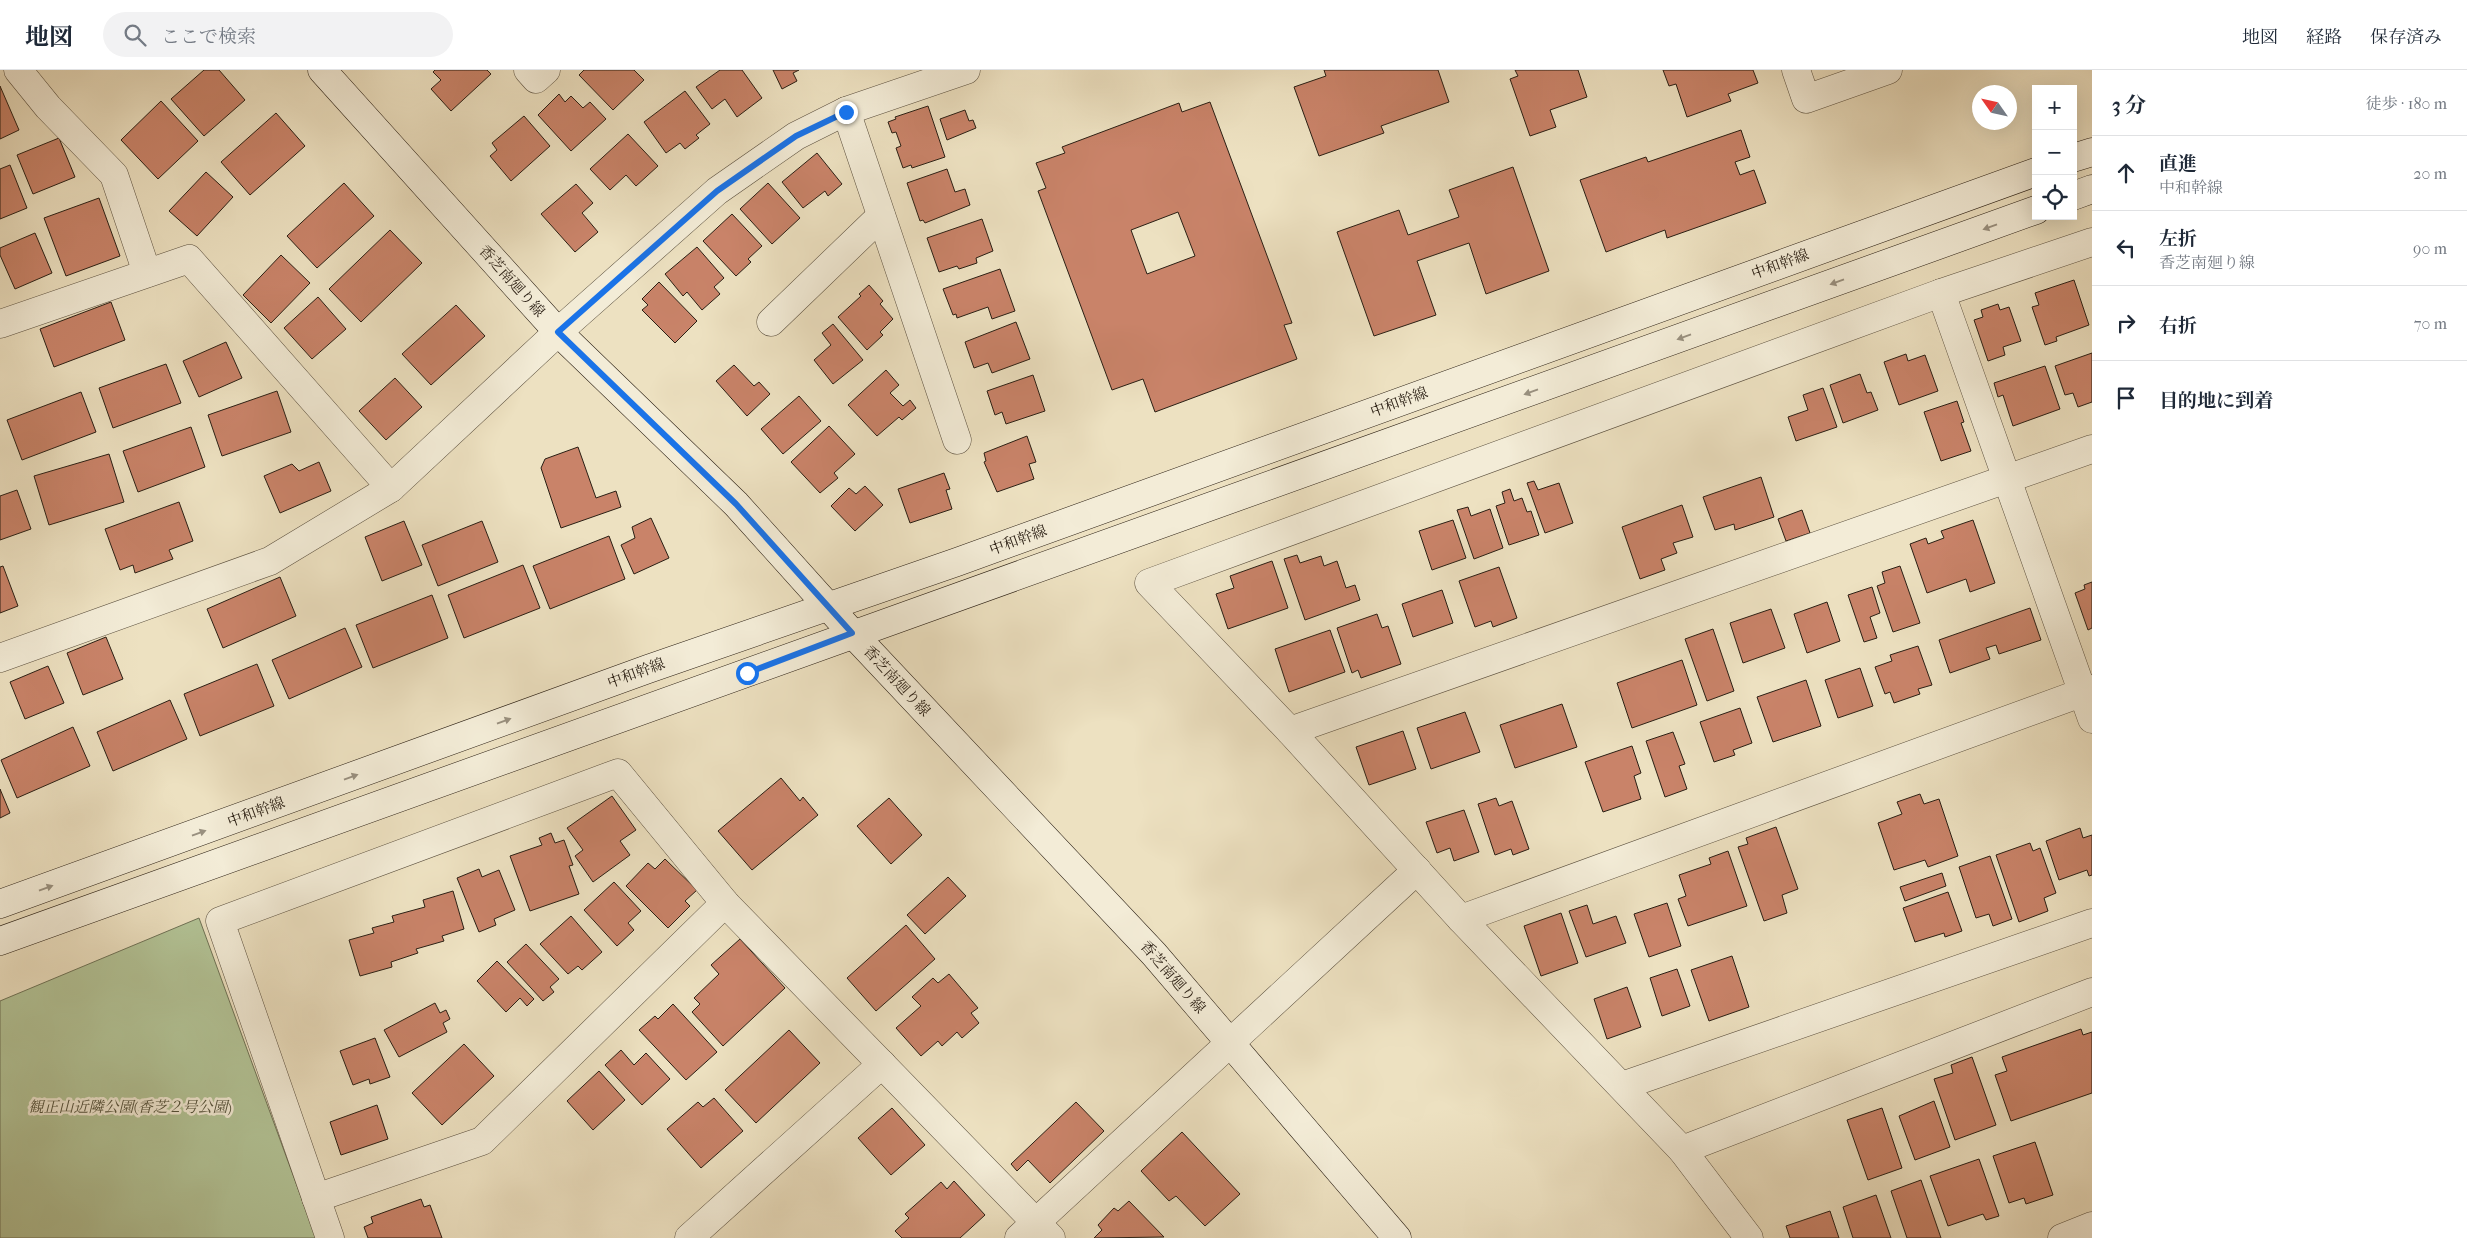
<!DOCTYPE html>
<html lang="ja">
<head>
<meta charset="utf-8">
<style>
	body { margin:0; font-family:"IM FELL French Canon","Noto Serif JP",serif; background:#f2f2f3; color:#1f2937 }
	.controls { position:absolute; right:15px; top:15px; display:grid; overflow:hidden; border-radius:0px; box-shadow:0 5px 20px #0002 }
	.controls button { width:45px; height:45px; display:grid; place-items:center; padding:0; border:0; border-bottom:1px solid #e0e1e3; background:#fff; color:#1f2937; font:25px sans-serif }
	.compass { position:absolute; left:1972px; top:15px; width:45px; height:45px; border-radius:50%; background:#fff; box-shadow:0 5px 20px #0002; rotate:304deg }
	.stop { position:absolute; width:15px; height:15px; margin:-11px; border:4px solid #1a73e8; border-radius:50%; background:#fff }
	.stop.end { background:#1a73e8; border-color:#fff; box-shadow:0 1px 5px #0008 }
	.list { margin:0; padding:0; list-style:none }
	h2 { display:flex; justify-content:space-between; align-items:center; height:65px; margin:0; padding:0 20px; font-size:21px }
	h2 small { font-size:16px; font-weight:400; color:#747a83 }
	.list li { display:grid; grid-template-columns:32px 1fr auto; gap:15px; align-items:center; box-sizing:border-box; height:75px; padding:0 20px; border-top:1px solid #e0e1e3 }
	.list b { display:block; font-size:19px; white-space:nowrap }
	.list p { margin:0; font-size:16px; white-space:nowrap; color:#747a83 }
	.list em { font-size:16px; font-style:normal; color:#747a83 }
	.icon { flex:none; width:28px; height:28px; fill:none; stroke:currentColor; stroke-width:2; stroke-linecap:round; stroke-linejoin:round }
	.map { position:relative; flex:none; width:2092px; height:1168px; overflow:hidden }
	header { display:flex; align-items:center; gap:30px; box-sizing:border-box; height:70px; padding:0 25px; background:#fff; border-bottom:1px solid #e0e1e3 }
	header strong { font-size:24px }
	nav { display:flex; gap:28px; margin-inline-start:auto; font-size:18px }
	.search { width:350px; height:45px; background:#f2f2f3; display:flex; align-items:center; gap:12px; box-sizing:border-box; padding:0 18px; border-radius:28px; color:#747a83; font-size:19px }
	main { display:flex }
	aside { flex:1; background:#fff }
	.map>svg:first-child { display:block }
</style>
</head>
<body>
<header>
<strong>地図</strong>
<div class="search"><svg class="icon" aria-label="search" viewBox="0 0 24 24"><circle cx="10" cy="10" r="6"/><path d="M15 15l6 6"/></svg>ここで検索</div>
<nav><a>地図</a><a>経路</a><a>保存済み</a></nav>
</header>
<main>
<div class="map">
<svg width="2092" height="1168" viewBox="0 0 2092 1168">
	<rect width="100%" height="100%" fill="#ede1c1"/>
	<filter id="stains"><feTurbulence type="fractalNoise" baseFrequency=".004" numOctaves="4"/><feColorMatrix values="0 0 0 0 .2 0 0 0 0 .09 0 0 0 0 .02 0 0 0 .5 -.17"/></filter>
	<radialGradient id="worn" r=".72"><stop offset=".6" stop-color="#630" stop-opacity="0"/><stop offset="1" stop-color="#630" stop-opacity=".3"/></radialGradient>
	<path fill="#b3c497" stroke="#6e7256" d="M199,848L316,1168H0V931Z"/>
	<g fill="#c98369" stroke="#2a1f14" fill-rule="evenodd">
		<path d="M204,0H219L245,30L204,66L171,29Z"/>
		<path d="M435,0H487L491,4L451,41L431,19L441,10L433,2Z"/>
		<path d="M584,0H634L644,10L613,40L579,5Z"/>
		<path d="M720,0H742L762,28L737,47L725,29L712,39L696,17Z"/>
		<path d="M773,0H799L793,3L797,11L782,19Z"/>
		<path d="M1324,0H1438L1449,32L1381,56L1384,63L1319,86L1294,17L1326,6Z"/>
		<path d="M1515,0H1578L1587,27L1550,40L1556,57L1530,66L1510,9L1518,6Z"/>
		<path d="M1663,0H1753L1758,13L1728,24L1731,31L1687,47L1676,14L1669,16Z"/>
		<path d="M0,16L19,60L0,69Z"/>
		<path d="M685,21L710,54L696,65L699,68L685,79L680,73L666,83L644,52Z"/>
		<path d="M559,24L565,32L571,26L583,38L590,32L606,49L571,81L538,45Z"/>
		<path d="M161,31L198,71L158,109L121,70Z"/>
		<path d="M1210,32L1292,253L1284,255L1297,289L1155,342L1143,309L1112,320L1038,121L1046,118L1036,93L1065,83L1062,77L1179,33L1182,42ZM1178,142L1195,186L1147,204L1131,160Z"/>
		<path d="M928,36L945,87L912,98L911,95L903,98L896,78L901,76L896,62L892,63L888,52L896,49L895,47Z"/>
		<path d="M965,40L969,51L973,50L976,58L947,70L940,49Z"/>
		<path d="M276,43L305,76L250,125L221,92Z"/>
		<path d="M524,46L550,76L511,111L490,86L497,80L492,73Z"/>
		<path d="M1741,60L1750,87L1735,92L1740,105L1754,100L1766,133L1667,168L1665,160L1606,182L1580,110L1646,87L1648,92Z"/>
		<path d="M628,64L658,96L636,116L626,105L610,120L590,99Z"/>
		<path d="M59,68L75,107L33,124L17,85Z"/>
		<path d="M817,83L842,114L828,126L825,121L803,138L782,112Z"/>
		<path d="M10,95L27,138L0,149V99Z"/>
		<path d="M1513,97L1549,201L1486,224L1469,173L1417,191L1436,245L1374,266L1337,162L1399,140L1408,165L1459,147L1449,120Z"/>
		<path d="M947,99L955,122L965,119L970,135L925,153L923,150L920,151L907,113Z"/>
		<path d="M206,102L233,127L197,166L169,141Z"/>
		<path d="M344,113L374,146L317,198L287,166Z"/>
		<path d="M768,113L800,148L772,174L740,139Z"/>
		<path d="M576,114L593,133L582,143L598,162L575,182L541,144Z"/>
		<path d="M99,128L120,186L66,206L44,148Z"/>
		<path d="M732,144L762,176L748,189L751,192L736,206L703,171Z"/>
		<path d="M982,149L993,181L976,188L977,193L959,199L957,196L939,202L927,168Z"/>
		<path d="M390,160L422,193L361,252L329,219Z"/>
		<path d="M35,163L52,203L15,219L0,185V178Z"/>
		<path d="M697,177L724,208L714,217L720,224L702,240L687,222L683,226L665,204Z"/>
		<path d="M281,185L310,213L271,253L243,225Z"/>
		<path d="M1000,199L1015,241L992,249L988,237L957,248L956,244L953,245L943,219Z"/>
		<path d="M2074,210L2089,255L2056,267L2057,271L2045,275L2032,237L2039,235L2035,223Z"/>
		<path d="M659,212L697,251L675,273L642,240L648,235L642,229Z"/>
		<path d="M869,215L883,231L880,234L893,249L880,262L883,265L867,280L838,247L861,226L859,224Z"/>
		<path d="M318,227L346,259L312,289L284,258Z"/>
		<path d="M111,232L125,270L54,297L40,259Z"/>
		<path d="M1998,234L2000,240L2009,237L2021,271L2003,277L2005,285L1988,291L1974,250L1983,247L1981,240Z"/>
		<path d="M456,235L485,266L431,315L402,284Z"/>
		<path d="M1016,252L1030,289L992,303L988,293L974,298L965,272Z"/>
		<path d="M833,254L863,290L833,314L814,290L831,275L822,263Z"/>
		<path d="M226,272L242,308L199,327L183,291Z"/>
		<path d="M2092,283V332L2078,337L2073,323L2065,325L2055,296Z"/>
		<path d="M1906,284L1908,291L1925,285L1938,321L1899,335L1884,292Z"/>
		<path d="M166,294L181,333L113,358L99,318Z"/>
		<path d="M734,295L754,316L759,312L770,324L747,346L716,311Z"/>
		<path d="M2045,296L2060,339L2013,356L2003,325L1998,327L1994,313Z"/>
		<path d="M886,300L899,315L890,323L903,336L910,330L916,338L902,350L899,347L877,366L848,335Z"/>
		<path d="M1860,304L1867,323L1871,322L1878,340L1843,353L1830,315Z"/>
		<path d="M1033,305L1045,341L1006,354L1002,342L995,345L987,321Z"/>
		<path d="M395,308L422,337L386,370L359,341Z"/>
		<path d="M1823,318L1837,357L1796,371L1788,347L1808,340L1803,325Z"/>
		<path d="M277,321L291,362L222,386L208,345Z"/>
		<path d="M81,322L96,362L22,390L7,350Z"/>
		<path d="M799,326L821,351L783,384L761,359Z"/>
		<path d="M1957,331L1964,352L1961,353L1971,381L1941,391L1924,342Z"/>
		<path d="M829,356L855,384L834,403L838,408L820,423L791,392Z"/>
		<path d="M191,357L205,397L138,422L123,381Z"/>
		<path d="M1027,366L1036,392L1029,394L1034,409L997,422L984,392L986,391L984,383Z"/>
		<path d="M578,377L596,428L616,421L621,437L561,458L541,398L545,389Z"/>
		<path d="M109,384L124,432L49,455L34,406Z"/>
		<path d="M319,392L331,421L280,443L264,406L292,394L299,401Z"/>
		<path d="M944,403L950,419L946,420L952,439L910,453L898,419Z"/>
		<path d="M1761,407L1774,447L1735,460L1734,454L1715,460L1703,427Z"/>
		<path d="M1534,411L1538,420L1559,413L1573,453L1545,463L1527,413Z"/>
		<path d="M865,416L883,435L855,461L831,436L849,418L856,424Z"/>
		<path d="M1510,419L1514,431L1522,428L1527,442L1531,441L1539,465L1509,475L1496,436L1505,433L1502,422Z"/>
		<path d="M17,420L31,459L0,470V426Z"/>
		<path d="M179,432L193,471L169,480L173,489L135,503L133,495L120,500L105,459Z"/>
		<path d="M1682,435L1693,467L1673,473L1677,483L1661,489L1665,500L1640,509L1622,457Z"/>
		<path d="M1468,437L1471,446L1490,439L1503,478L1474,489L1457,440Z"/>
		<path d="M1802,440L1810,463L1786,471L1778,449Z"/>
		<path d="M651,448L669,488L634,504L621,475L635,468L632,457Z"/>
		<path d="M1453,450L1466,488L1432,500L1419,461Z"/>
		<path d="M1973,450L1995,513L1970,522L1966,509L1927,523L1910,474L1926,468L1928,474L1944,468L1941,461Z"/>
		<path d="M404,451L422,495L382,511L365,467Z"/>
		<path d="M482,451L498,492L438,516L422,475Z"/>
		<path d="M609,466L625,509L550,539L533,496Z"/>
		<path d="M1297,485L1300,493L1321,486L1324,496L1337,491L1346,518L1355,515L1360,530L1305,550L1284,489Z"/>
		<path d="M1272,491L1288,538L1228,559L1216,524L1234,518L1230,506Z"/>
		<path d="M523,495L540,538L464,568L448,525Z"/>
		<path d="M3,496L18,536L0,543V497Z"/>
		<path d="M1900,496L1920,553L1893,562L1877,516L1885,513L1882,502Z"/>
		<path d="M1499,497L1517,548L1493,557L1491,551L1475,557L1459,511Z"/>
		<path d="M280,507L296,546L223,578L207,539Z"/>
		<path d="M2092,512V558L2088,560L2075,523L2085,519L2084,515Z"/>
		<path d="M1872,517L1880,543L1870,547L1877,568L1864,572L1848,525Z"/>
		<path d="M1442,520L1453,553L1413,567L1402,534Z"/>
		<path d="M432,525L448,568L373,598L356,555Z"/>
		<path d="M1827,532L1840,571L1807,583L1794,544Z"/>
		<path d="M2030,538L2041,570L1999,584L1996,575L1986,578L1990,589L1950,603L1939,570Z"/>
		<path d="M1771,539L1785,578L1743,593L1730,553Z"/>
		<path d="M1377,544L1382,558L1388,556L1401,594L1361,608L1358,600L1352,603L1337,558Z"/>
		<path d="M345,558L362,597L289,629L272,590Z"/>
		<path d="M1713,559L1734,621L1707,631L1685,569Z"/>
		<path d="M1330,560L1345,602L1289,622L1275,579Z"/>
		<path d="M106,567L123,609L83,625L67,583Z"/>
		<path d="M1918,576L1932,615L1918,619L1920,624L1894,633L1890,622L1885,624L1875,597L1892,591L1890,585Z"/>
		<path d="M1682,590L1697,635L1632,658L1617,613Z"/>
		<path d="M257,594L274,636L200,666L184,624Z"/>
		<path d="M48,596L64,633L25,649L10,612Z"/>
		<path d="M1860,598L1873,636L1838,648L1825,610Z"/>
		<path d="M1806,610L1821,656L1773,672L1757,627Z"/>
		<path d="M170,630L187,669L113,701L97,662Z"/>
		<path d="M1562,634L1577,677L1515,698L1500,655Z"/>
		<path d="M1740,638L1752,673L1733,680L1735,685L1714,692L1700,652Z"/>
		<path d="M1465,642L1480,682L1431,699L1417,658Z"/>
		<path d="M73,657L90,696L17,728L1,690Z"/>
		<path d="M1403,661L1416,699L1369,715L1356,677Z"/>
		<path d="M1673,662L1685,694L1679,696L1687,719L1665,727L1646,671Z"/>
		<path d="M1632,676L1641,703L1634,706L1641,729L1603,742L1585,692Z"/>
		<path d="M781,708L800,731L803,727L818,745L752,800L718,761Z"/>
		<path d="M0,719L10,743L0,748Z"/>
		<path d="M1920,724L1924,734L1939,729L1958,786L1928,797L1925,790L1894,800L1878,753L1902,744L1897,732Z"/>
		<path d="M612,726L636,760L620,771L630,785L593,812L575,786L583,780L567,758Z"/>
		<path d="M889,728L922,765L891,794L857,756Z"/>
		<path d="M1496,728L1499,736L1512,731L1529,779L1513,785L1511,779L1495,785L1478,734Z"/>
		<path d="M1464,740L1479,782L1454,791L1450,778L1437,783L1426,752Z"/>
		<path d="M1776,757L1798,819L1782,825L1787,843L1764,851L1738,777L1748,774L1746,768Z"/>
		<path d="M2080,758L2083,768L2092,765V805L2089,806L2087,800L2059,810L2046,771Z"/>
		<path d="M551,763L555,773L564,770L573,795L569,796L579,824L530,841L510,786L542,775L539,768Z"/>
		<path d="M2030,773L2033,781L2040,778L2056,823L2044,828L2048,841L2019,852L1996,785Z"/>
		<path d="M1728,781L1747,836L1688,856L1678,829L1686,826L1679,805L1711,794L1709,788Z"/>
		<path d="M1990,786L2012,849L1993,856L1989,844L1976,848L1959,797Z"/>
		<path d="M665,789L697,820L685,831L690,836L668,858L626,816L648,793L655,799Z"/>
		<path d="M479,799L482,807L499,800L515,840L494,849L496,855L479,862L457,808Z"/>
		<path d="M1942,803L1946,816L1905,831L1900,817Z"/>
		<path d="M948,807L966,826L925,864L907,845Z"/>
		<path d="M614,812L641,841L628,853L634,860L617,876L584,840Z"/>
		<path d="M453,821L464,859L442,866L444,871L416,879L418,883L391,892L392,897L360,906L349,870L374,863L372,858L394,852L392,846L425,837L423,830Z"/>
		<path d="M1948,822L1962,861L1945,867L1944,863L1915,872L1903,838Z"/>
		<path d="M1667,833L1681,876L1649,887L1634,844Z"/>
		<path d="M1587,835L1593,854L1616,846L1626,873L1586,887L1569,841Z"/>
		<path d="M1561,843L1578,893L1541,906L1524,856Z"/>
		<path d="M571,846L602,882L582,900L578,896L568,904L540,874Z"/>
		<path d="M906,855L935,889L876,941L847,908Z"/>
		<path d="M740,869L785,918L723,976L692,942L700,934L694,928L719,904L711,895Z"/>
		<path d="M526,874L559,909L550,917L554,922L543,931L507,892Z"/>
		<path d="M1732,886L1749,937L1709,951L1691,900Z"/>
		<path d="M497,891L534,929L527,936L520,928L506,942L477,911Z"/>
		<path d="M1677,899L1690,936L1662,946L1650,908Z"/>
		<path d="M949,904L978,938L971,943L979,953L962,968L957,962L942,976L938,971L921,986L896,958L921,936L912,927L933,908L938,913Z"/>
		<path d="M1627,917L1641,957L1607,969L1594,929Z"/>
		<path d="M435,933L440,943L446,940L450,949L443,953L447,962L399,987L384,960Z"/>
		<path d="M673,934L717,982L686,1010L639,960L655,946L658,949Z"/>
		<path d="M2081,959L2083,965L2092,962V1023L2011,1051L1995,1005L2007,1001L2002,987Z"/>
		<path d="M789,960L820,993L756,1053L725,1020Z"/>
		<path d="M375,968L390,1007L370,1014L369,1009L353,1015L340,981Z"/>
		<path d="M464,974L494,1006L442,1055L412,1023Z"/>
		<path d="M621,980L634,995L646,983L670,1009L642,1035L605,995Z"/>
		<path d="M1972,987L1996,1055L1955,1070L1934,1009L1953,1003L1951,995Z"/>
		<path d="M599,1001L625,1030L593,1060L567,1031Z"/>
		<path d="M714,1028L743,1061L701,1098L667,1059L698,1032L703,1037Z"/>
		<path d="M1934,1031L1950,1077L1915,1090L1899,1046Z"/>
		<path d="M1076,1032L1104,1061L1050,1113L1028,1090L1017,1101L1011,1094Z"/>
		<path d="M377,1035L388,1069L341,1085L330,1052Z"/>
		<path d="M892,1038L925,1075L891,1105L858,1068Z"/>
		<path d="M1882,1038L1902,1098L1868,1110L1847,1050Z"/>
		<path d="M1182,1062L1240,1124L1205,1156L1176,1126L1169,1131L1141,1101Z"/>
		<path d="M2035,1072L2053,1125L2026,1134L2024,1128L2009,1133L1993,1086Z"/>
		<path d="M1979,1089L1999,1146L1986,1150L1983,1144L1948,1156L1930,1106Z"/>
		<path d="M1921,1110L1941,1168H1907L1891,1121Z"/>
		<path d="M954,1111L985,1145L960,1168H902L895,1161L909,1148L905,1144L941,1112L947,1119Z"/>
		<path d="M1876,1125L1891,1168H1853L1843,1137Z"/>
		<path d="M421,1129L424,1137L430,1135L442,1168H368L364,1157L373,1153L371,1147Z"/>
		<path d="M1129,1131L1164,1167L1094,1168L1102,1160L1098,1155L1114,1138L1118,1141Z"/>
		<path d="M1830,1141L1839,1168H1790L1786,1156Z"/>
	</g>
	<g fill="none" stroke-linecap="round" stroke-linejoin="round">
		<defs>
			<g id="street">
				<path d="M18,0L48,37L114,105L147,203"/>
				<path d="M528,0L536,9L546,0"/>
				<path d="M1796,0L1806,29L1888,0"/>
				<path d="M846,41L957,370"/>
				<path d="M2092,172L1941,223L1149,513L1290,661L1461,849L1682,1080L2092,922"/>
				<path d="M1941,223L2092,649"/>
				<path d="M771,252L881,146"/>
				<path d="M0,254L189,189L391,418"/>
				<path d="M0,588L270,491L391,418L558,262L717,121L796,66L846,41L966,0"/>
				<path d="M1290,661L2092,379"/>
				<path d="M1461,849L2092,619"/>
				<path d="M1622,1016L2092,853"/>
				<path d="M1682,1080L1749,1168"/>
				<path d="M316,1128L482,1071L725,833"/>
				<path d="M330,1168L220,851L618,703L725,833L1051,1168"/>
				<path d="M689,1168L882,994"/>
				<path d="M1019,1168L1417,800"/>
				<path d="M2062,1168L2092,1156"/>
			</g>
			<g id="secondary">
				<path d="M322,0L558,262L736,434L852,563L1154,884L1397,1168"/>
				<path d="M2073,88L2092,82"/>
				<path d="M2073,126L2092,119"/>
				<path d="M0,834L648,599L957,492L2036,102"/>
				<path d="M0,871L2036,140"/>
			</g>
		</defs>
		<use href="#street" stroke="#5b503f" stroke-width="29"/>
		<use href="#secondary" stroke="#2a1f14" stroke-width="29"/>
		<use href="#street" stroke="#f3ecd7" stroke-width="28"/>
		<use href="#secondary" stroke="#f3ecd7" stroke-width="28"/>
	</g>
	<defs><path id="oneway-solid" d="M-6-.8H1V-3.2L6.5 0L1 3.2V.8H-6Z" transform="scale(1.25)"/></defs>
	<g fill="#99907f">
		<use href="#oneway-solid" transform="translate(1990 157) rotate(160)"/>
		<use href="#oneway-solid" transform="translate(1837 212) rotate(160)"/>
		<use href="#oneway-solid" transform="translate(1684 267) rotate(160)"/>
		<use href="#oneway-solid" transform="translate(1531 322) rotate(160)"/>
		<use href="#oneway-solid" transform="translate(504 651) rotate(-20)"/>
		<use href="#oneway-solid" transform="translate(351 707) rotate(-20)"/>
		<use href="#oneway-solid" transform="translate(199 763) rotate(-20)"/>
		<use href="#oneway-solid" transform="translate(46 818) rotate(-20)"/>
	</g>
	<g fill="none" stroke-linecap="round" stroke-linejoin="round">
		<path stroke="#1a73e8" stroke-width="6" d="M747,603L852,563L736,434L558,262L717,121L796,66L846,42"/>
	</g>
	<g text-anchor="middle" dominant-baseline="central" stroke-width="5" stroke-linejoin="round" paint-order="stroke">
		<g font-size="15" fill="#2a1f14" stroke="#f3ecd7">
			<text transform="translate(1780 194) rotate(-20)">中和幹線</text>
			<text transform="translate(512 211) rotate(48)">香芝南廻り線</text>
			<text transform="translate(1399 332) rotate(-20)">中和幹線</text>
			<text transform="translate(1018 470) rotate(-20)">中和幹線</text>
			<text transform="translate(636 603) rotate(-20)">中和幹線</text>
			<text transform="translate(897 611) rotate(47)">香芝南廻り線</text>
			<text transform="translate(256 742) rotate(-20)">中和幹線</text>
			<text transform="translate(1173 907) rotate(49)">香芝南廻り線</text>
		</g>
		<g font-size="15" font-style="italic" fill="#53513b" stroke="#f3ecd7">
			<text x="130" y="1037">観正山近隣公園(香芝２号公園)</text>
		</g>
	</g>
	<rect width="100%" height="100%" filter="url(#stains)"/>
	<rect width="100%" height="100%" fill="url(#worn)"/>
</svg>
<div class="controls">
<button>+</button>
<button>−</button>
<button><svg class="icon" aria-label="locate" viewBox="0 0 24 24"><circle cx="12" cy="12" r="6"/><path d="M12 2v4M12 18v4M2 12h4M18 12h4"/></svg></button>
</div>
<svg class="compass" viewBox="-18 -18 36 36"><path d="M0-13l5 13h-10z" fill="#e53935"/><path d="M0 13l5-13h-10z" fill="#747a83"/></svg>
<div class="stop" style="left:747px;top:603px"></div>
<div class="stop end" style="left:846px;top:42px"></div>
</div>
<aside>
<h2>3 分<small>徒歩 · 180 m</small></h2>
<ul class="list">
<li><svg class="icon" aria-label="ahead" viewBox="0 0 24 24"><path d="M12 20V5M6 11l6-6 6 6"/></svg><div><b>直進</b><p>中和幹線</p></div><em>20 m</em></li>
<li><svg class="icon" aria-label="left" viewBox="0 0 24 24"><path d="M17 20v-9H6M10 6l-5 5 5 5"/></svg><div><b>左折</b><p>香芝南廻り線</p></div><em>90 m</em></li>
<li><svg class="icon" aria-label="right" viewBox="0 0 24 24"><path d="M7 20v-9h11M14 6l5 5-5 5"/></svg><div><b>右折</b></div><em>70 m</em></li>
<li><svg class="icon" aria-label="arrive" viewBox="0 0 24 24"><path d="M6 21V4h12l-3 4 3 4H6"/></svg><div><b>目的地に到着</b></div></li>
</ul>
</aside>
</main>
</body>
</html>
